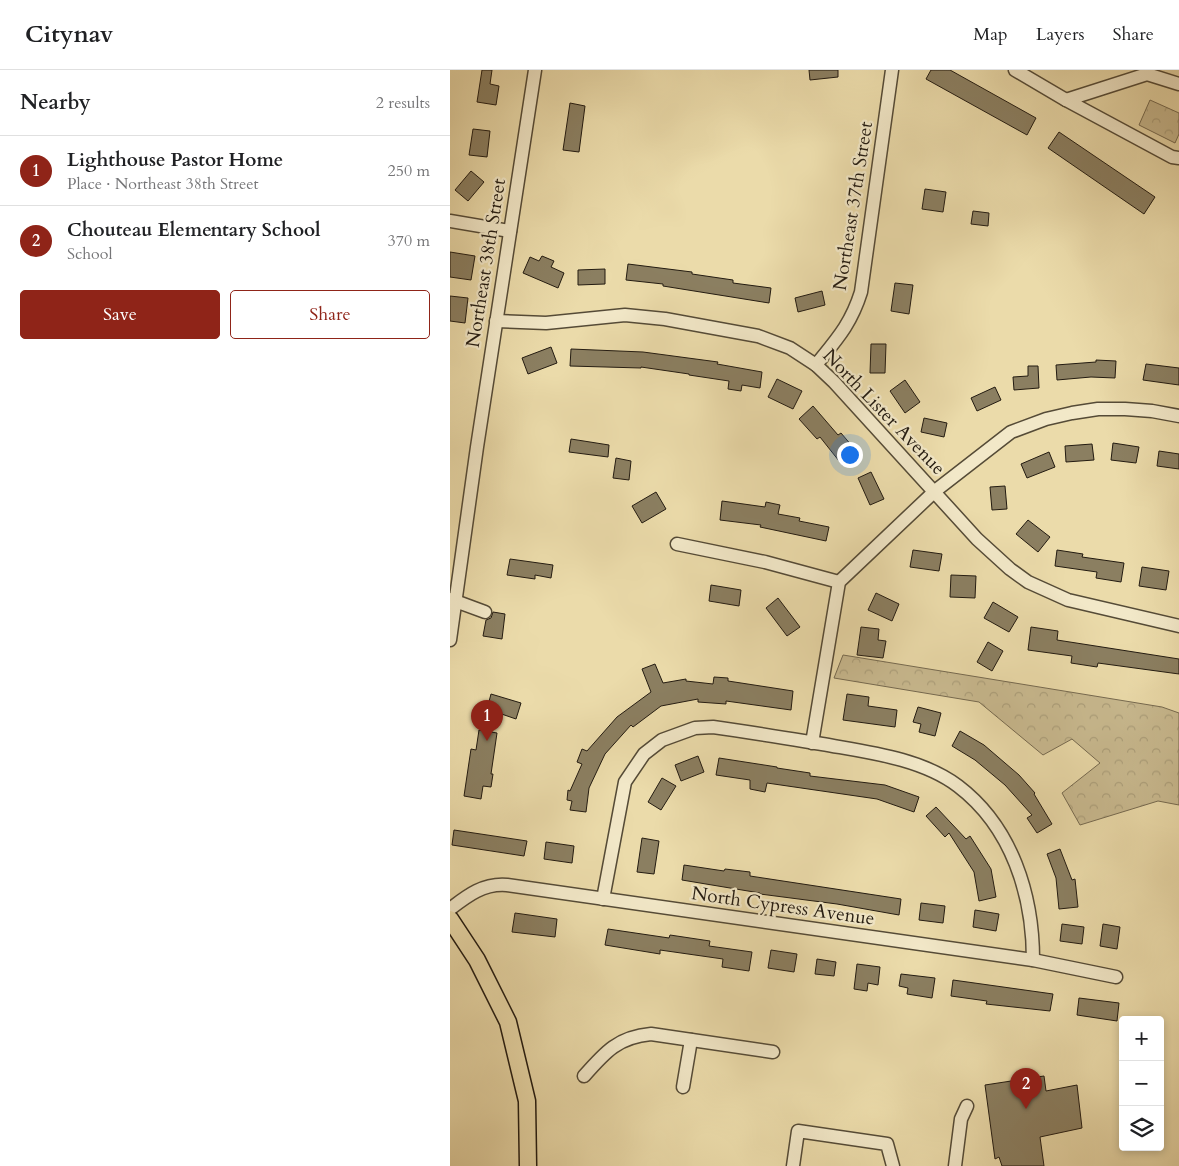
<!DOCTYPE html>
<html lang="en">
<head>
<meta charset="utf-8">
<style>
	body { margin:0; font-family:Cardo,serif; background:#f2f2f2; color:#202124 }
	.controls { position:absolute; right:15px; bottom:15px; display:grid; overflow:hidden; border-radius:5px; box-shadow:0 2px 8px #0003 }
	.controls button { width:45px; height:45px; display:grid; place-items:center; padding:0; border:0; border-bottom:1px solid #e0e0e0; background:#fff; color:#202124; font:25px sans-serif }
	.you { position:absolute; left:399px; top:384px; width:18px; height:18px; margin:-12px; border:4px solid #fff; border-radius:50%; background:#1a73e8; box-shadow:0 0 0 8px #1a73e833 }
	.badge { display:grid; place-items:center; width:32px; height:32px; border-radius:50%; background:#8f2418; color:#fff; font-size:16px; font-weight:700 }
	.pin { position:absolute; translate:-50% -41px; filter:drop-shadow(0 1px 2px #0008) }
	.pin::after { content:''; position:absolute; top:26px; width:18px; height:15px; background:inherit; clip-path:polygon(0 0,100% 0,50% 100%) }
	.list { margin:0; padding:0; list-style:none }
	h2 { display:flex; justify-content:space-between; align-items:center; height:65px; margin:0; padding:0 20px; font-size:21px }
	h2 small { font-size:16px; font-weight:400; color:#757577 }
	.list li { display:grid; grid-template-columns:32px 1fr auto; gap:15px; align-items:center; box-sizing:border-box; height:70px; padding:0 20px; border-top:1px solid #e0e0e0 }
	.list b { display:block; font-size:19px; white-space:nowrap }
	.list p { margin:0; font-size:16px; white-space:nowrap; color:#757577 }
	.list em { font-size:16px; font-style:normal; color:#757577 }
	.actions { display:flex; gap:10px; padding:15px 20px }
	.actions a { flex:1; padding:11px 0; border:1px solid #8f2418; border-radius:5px; text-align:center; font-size:18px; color:#8f2418 }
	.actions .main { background:#8f2418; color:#fff }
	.icon { flex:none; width:28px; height:28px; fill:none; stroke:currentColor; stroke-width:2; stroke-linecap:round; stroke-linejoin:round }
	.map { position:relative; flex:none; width:729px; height:1096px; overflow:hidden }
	header { display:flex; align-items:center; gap:30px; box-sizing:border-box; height:70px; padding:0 25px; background:#fff; border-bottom:1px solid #e0e0e0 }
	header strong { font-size:24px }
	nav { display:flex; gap:28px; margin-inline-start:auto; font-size:18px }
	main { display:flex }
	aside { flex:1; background:#fff }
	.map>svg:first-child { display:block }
</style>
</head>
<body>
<header>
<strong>Citynav</strong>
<nav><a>Map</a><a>Layers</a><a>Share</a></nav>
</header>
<main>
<aside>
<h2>Nearby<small>2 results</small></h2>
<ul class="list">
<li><span class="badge">1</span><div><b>Lighthouse Pastor Home</b><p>Place · Northeast 38th Street</p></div><em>250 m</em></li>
<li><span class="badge">2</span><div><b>Chouteau Elementary School</b><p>School</p></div><em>370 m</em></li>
</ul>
<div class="actions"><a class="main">Save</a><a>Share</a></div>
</aside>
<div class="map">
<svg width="729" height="1096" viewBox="0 0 729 1096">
	<defs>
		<pattern id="forest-crowns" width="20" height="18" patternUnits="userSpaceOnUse" patternTransform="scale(1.25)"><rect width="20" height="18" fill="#c9ba90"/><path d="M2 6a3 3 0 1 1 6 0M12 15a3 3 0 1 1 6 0" fill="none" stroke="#ac9f7b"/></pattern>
	</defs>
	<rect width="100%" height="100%" fill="#ebdbaa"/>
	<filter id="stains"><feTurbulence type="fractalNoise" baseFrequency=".004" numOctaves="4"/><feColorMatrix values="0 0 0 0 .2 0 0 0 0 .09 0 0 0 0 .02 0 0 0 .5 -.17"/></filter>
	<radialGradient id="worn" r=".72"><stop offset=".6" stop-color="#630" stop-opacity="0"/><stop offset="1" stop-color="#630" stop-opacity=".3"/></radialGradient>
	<g fill="url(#forest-crowns)" stroke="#766a50">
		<path d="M700,30L729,43V64L725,73L689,55Z"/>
		<path d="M393,585L712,637L729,643V735L708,731L630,755L612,723L650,693L622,669L593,685L529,632L384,608Z"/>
	</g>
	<g fill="#8b7f61" stroke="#231b11">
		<path d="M32,0H42L40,14L49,16L46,35L27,32Z"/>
		<path d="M359,0H388V7L360,10Z"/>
		<path d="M481,0H500L586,48L577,65L476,9Z"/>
		<path d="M120,33L135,36L129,82L113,80Z"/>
		<path d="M23,59L40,61L37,87L19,85Z"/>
		<path d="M609,62L705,127L694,144L598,78Z"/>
		<path d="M21,101L34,112L18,131L5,120Z"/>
		<path d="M475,119L496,122L493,142L472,139Z"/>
		<path d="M523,141L539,143L538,156L521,154Z"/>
		<path d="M0,182L25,186L21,210L0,207Z"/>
		<path d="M92,186L104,191L101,197L114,203L108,218L73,203L80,187L89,191Z"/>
		<path d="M178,194L242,202V204L283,210V213L321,218L319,233L213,216V214L176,210Z"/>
		<path d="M155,199V214L128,215V200Z"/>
		<path d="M445,213L463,215L459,244L441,241Z"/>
		<path d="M372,221L375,235L348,242L345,228Z"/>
		<path d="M0,226L18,228L15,253L0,251Z"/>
		<path d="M421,274H436L435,303H420Z"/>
		<path d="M101,277L107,293L78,304L72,288Z"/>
		<path d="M121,279L193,282L268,292L267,294L312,302L310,318L292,315L291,321L278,319L279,311L239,305V304L191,297V298L120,296Z"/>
		<path d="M646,290L666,291L665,308L641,307L607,310L606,295L646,292Z"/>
		<path d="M696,294L729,298V315L693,310Z"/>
		<path d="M578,296H588L589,318L564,320L563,307L578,306Z"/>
		<path d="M327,309L352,321L343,339L318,327Z"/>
		<path d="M455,310L470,332L455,343L440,321Z"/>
		<path d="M545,317L551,330L527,341L521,328Z"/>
		<path d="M363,336L388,365L391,363L408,383L393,396L370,367L367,369L349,349Z"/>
		<path d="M474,348L497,353L494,367L471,362Z"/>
		<path d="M121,369L159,375L158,387L119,382Z"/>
		<path d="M663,373L689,377L686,393L661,390Z"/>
		<path d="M642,374L644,390L616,392L615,376Z"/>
		<path d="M709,381L729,384V399L707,396Z"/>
		<path d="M599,382L605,397L577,408L571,394Z"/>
		<path d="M166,388L181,391L179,410L163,408Z"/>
		<path d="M421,402L434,429L420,435L408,408Z"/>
		<path d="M555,416L557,439L542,440L540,417Z"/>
		<path d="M206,422L216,439L192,453L182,436Z"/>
		<path d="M272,431L315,437L316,432L330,435L328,444L350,448L349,451L379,457L376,471L310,457L311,455L270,450Z"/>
		<path d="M578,450L600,467L588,482L566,464Z"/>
		<path d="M463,480L492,484L489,501L460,497Z"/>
		<path d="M607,480L633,484L632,487L674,493L671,512L646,508L647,502L605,496Z"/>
		<path d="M60,489L103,495L101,508L85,505V509L57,505Z"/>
		<path d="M692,497L719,501L716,520L689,516Z"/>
		<path d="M501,505L526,506L525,528L500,527Z"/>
		<path d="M261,515L291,520L289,536L259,531Z"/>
		<path d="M426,523L449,534L442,551L418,540Z"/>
		<path d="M328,528L350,557L337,566L316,538Z"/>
		<path d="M543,532L568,547L559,562L534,548Z"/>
		<path d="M43,542L55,544L52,569L33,566L36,550L41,548Z"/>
		<path d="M411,557L429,559L428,570L436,571L433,588L407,585Z"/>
		<path d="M581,557L608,561L607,570L729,589V604L648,593L647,597L621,593L622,586L578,580Z"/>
		<path d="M538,572L553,581L542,601L527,592Z"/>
		<path d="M205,594L213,613L236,609V611L263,614L264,607L278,608V611L343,621L341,640L276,631V634L248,632V629L211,636L183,657L181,655L155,684L139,718L136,742L120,740L122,731L117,730L118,720L120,721L132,694L127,692L132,679L137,681L167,647L201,622L192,599Z"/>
		<path d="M41,624L71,633L66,649L37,639Z"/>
		<path d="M397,624L419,627L418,636L447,640L445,657L393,650Z"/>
		<path d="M468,637L491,643L485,666L469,662L471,654L463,652Z"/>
		<path d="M29,660L47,663L41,704H43L41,717L33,716L31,729L14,726L21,679L26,680Z"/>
		<path d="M510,661L534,675L569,705L585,723L584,724L602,754L587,763L577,748L582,745L555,715L525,690L502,676Z"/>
		<path d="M248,686L254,702L231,711L225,695Z"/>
		<path d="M269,688L327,697V698L360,703V706L435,715L469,727L464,742L427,729L317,713L315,722L300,719V710L266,705Z"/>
		<path d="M212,708L226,716L211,740L198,732Z"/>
		<path d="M486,737L516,769L520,766L541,799L546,827L529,831L524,802L499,763L495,767L476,746Z"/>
		<path d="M4,760L77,771L74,786L2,775Z"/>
		<path d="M192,768L209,771L204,804L187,802Z"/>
		<path d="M96,772L124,776L122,793L94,789Z"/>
		<path d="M610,779L622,810L625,809L628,837L609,839L606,808L597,784Z"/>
		<path d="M234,795L274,801L275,799L300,802V806L451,829L449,845L387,834L310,824V823L232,810Z"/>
		<path d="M471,833L495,836L493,853L469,850Z"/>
		<path d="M525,840L549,844L546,861L523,857Z"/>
		<path d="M65,843L107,849L105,867L62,862Z"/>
		<path d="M612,854L634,857L632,874L610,871Z"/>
		<path d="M653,854L670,857L667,879L650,876Z"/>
		<path d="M158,859L219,868L220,865L260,871L259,876L302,882L299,901L272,897L273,889L210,880V884L155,875Z"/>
		<path d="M321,880L347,884L344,902L318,898Z"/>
		<path d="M367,889L386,892L384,906L365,904Z"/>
		<path d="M407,894L430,897L428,915L418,913L417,921L404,919Z"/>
		<path d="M451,904L485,908L482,928L457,924L458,918L449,916Z"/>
		<path d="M503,910L603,924L600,941L536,934L537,931L501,926Z"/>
		<path d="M629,928L669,933L667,951L627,945Z"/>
		<path d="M594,1006L596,1021L627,1015L632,1058L590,1067L594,1096H552L549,1087L545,1089L535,1015Z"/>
	</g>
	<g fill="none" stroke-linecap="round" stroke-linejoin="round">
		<defs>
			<g id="minor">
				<path d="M565,0L616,30"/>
				<path d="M729,14L697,4L616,30L722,87L729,88"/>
				<path d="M0,151L60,161"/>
				<path d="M46,251L96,253L175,245L215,249L308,266L340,278L366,295L384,312L527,469L560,499L578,512L618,530L729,556"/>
				<path d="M366,295C387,269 401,254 411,222L442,0"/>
				<path d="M227,474L315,492L389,512"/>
				<path d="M0,529L35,542"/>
				<path d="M0,570L27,377L85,0"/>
				<path d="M362,673L389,512L485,421L561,362L596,349L622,343L648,339H675L702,341L729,346"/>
				<path d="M153,829L175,712L194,684L212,670L245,658L263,657C299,662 335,668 372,674C416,682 471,688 508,716C562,757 583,825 583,890"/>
				<path d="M0,839C18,825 34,813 57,815L583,890L666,907"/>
				<path d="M134,1006C155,982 168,967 201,964L323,982"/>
				<path d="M233,1017L241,970"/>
				<path d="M343,1096L348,1061L437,1074L443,1096"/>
				<path d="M505,1096L511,1049L517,1036"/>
			</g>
			<path id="major" d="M0,849L27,890L58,952L77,1031L78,1096"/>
		</defs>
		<use href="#minor" stroke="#554b37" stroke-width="15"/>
		<use href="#major" stroke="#231b11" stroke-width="19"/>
		<use href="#minor" stroke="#f2e8c8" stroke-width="12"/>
		<use href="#major" stroke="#ebdbaa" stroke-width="16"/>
	</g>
	<g text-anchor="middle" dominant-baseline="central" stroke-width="4.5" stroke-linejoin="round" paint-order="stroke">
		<g font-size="19" fill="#231b11" stroke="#f2e8c8">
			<text transform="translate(403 136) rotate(-81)">Northeast 37th Street</text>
			<text transform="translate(36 193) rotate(-81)">Northeast 38th Street</text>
			<text transform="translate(434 342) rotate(46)">North Lister Avenue</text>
			<text transform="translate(333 836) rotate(8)">North Cypress Avenue</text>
		</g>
	</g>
	<rect width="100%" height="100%" filter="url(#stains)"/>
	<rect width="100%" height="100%" fill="url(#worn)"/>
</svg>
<div class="controls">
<button>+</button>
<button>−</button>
<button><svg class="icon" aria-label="layers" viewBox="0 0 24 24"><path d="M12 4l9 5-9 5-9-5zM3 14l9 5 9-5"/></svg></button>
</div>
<div class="you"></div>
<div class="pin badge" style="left:37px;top:671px">1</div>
<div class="pin badge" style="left:576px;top:1039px">2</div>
</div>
</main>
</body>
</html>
